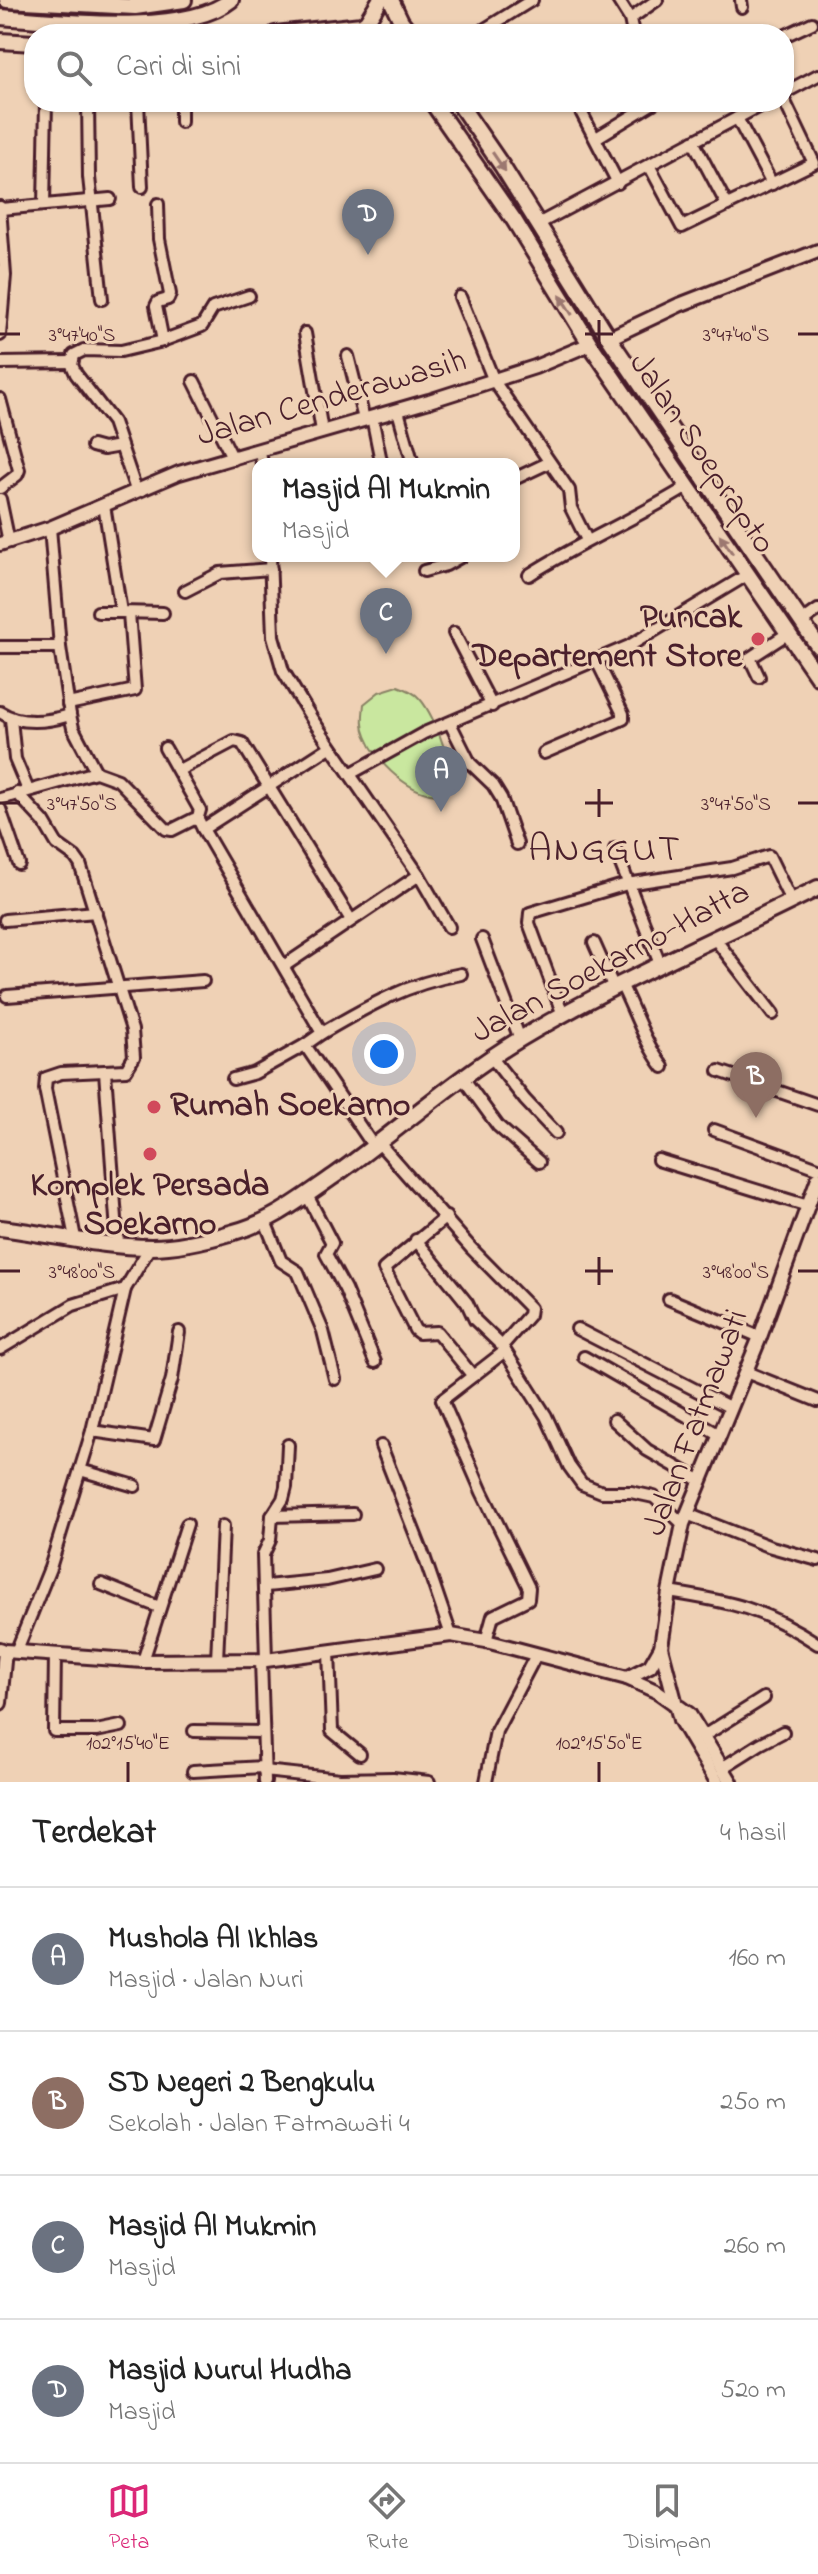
<!DOCTYPE html>
<html lang="id">
<head>
<meta charset="utf-8">
<style>
	body { margin:0; font-family:"Indie Flower",sans-serif; background:#f6f6f6; color:#222 }
	.you { position:absolute; left:384px; top:1054px; width:28px; height:28px; margin:-20px; border:6px solid #fff; border-radius:50%; background:#1a73e8; box-shadow:0 0 0 12px #1a73e833 }
	.badge { display:grid; place-items:center; width:52px; height:52px; border-radius:50%; background:#db2777; color:#fff; font-size:26px; font-weight:700 }
	.pin { position:absolute; translate:-50% -66px; filter:drop-shadow(0 2px 4px #0008) }
	.pin::after { content:''; position:absolute; top:42px; width:28px; height:24px; background:inherit; clip-path:polygon(0 0,100% 0,50% 100%) }
	.popup { position:absolute; left:252px; top:458px; width:268px; height:104px; box-sizing:border-box; display:grid; place-content:center; border-radius:16px; background:#fff; filter:drop-shadow(0 2px 6px #0005); font-size:26px; white-space:nowrap; color:#767676 }
	.popup b { font-size:30px; color:#222 }
	.popup::after { content:''; position:absolute; left:50%; top:100%; margin-left:-16px; border:16px solid transparent; border-top-color:#fff }
	.list { margin:0; padding:0; list-style:none }
	h2 { display:flex; justify-content:space-between; align-items:center; height:104px; margin:0; padding:0 32px; font-size:34px }
	h2 small { font-size:26px; font-weight:400; color:#767676 }
	.list li { display:grid; grid-template-columns:52px 1fr auto; gap:24px; align-items:center; box-sizing:border-box; height:144px; padding:0 32px; border-top:2px solid #e0e0e0 }
	.list b { display:block; font-size:30px; white-space:nowrap }
	.list p { margin:0; font-size:26px; white-space:nowrap; color:#767676 }
	.list em { font-size:26px; font-style:normal; color:#767676 }
	.icon { flex:none; width:44px; height:44px; fill:none; stroke:currentColor; stroke-width:2; stroke-linecap:round; stroke-linejoin:round }
	.map { position:relative; flex:none; width:818px; height:1782px; overflow:hidden }
	.search { position:absolute; background:#fff; box-shadow:0 2px 6px #0004; left:24px; right:24px; top:24px; height:88px; display:flex; align-items:center; gap:20px; box-sizing:border-box; padding:0 28px; border-radius:32px; color:#767676; font-size:30px }
	.sheet { height:680px; background:#fff }
	nav { display:flex; justify-content:space-around; align-items:center; box-sizing:border-box; height:112px; border-top:2px solid #e0e0e0; background:#fff; font-size:22px; color:#767676 }
	nav a { display:grid; justify-items:center; gap:4px }
	nav .on { color:#db2777 }
	.map>svg:first-child { display:block }
</style>
</head>
<body>
<div class="map">
<svg width="818" height="1782" viewBox="0 0 818 1782">
	<rect width="100%" height="100%" fill="#efd1b5"/>
	<filter id="ink" filterUnits="userSpaceOnUse"><feTurbulence type="fractalNoise" baseFrequency=".0125" numOctaves="2"/><feDisplacementMap in="SourceGraphic" scale="16" xChannelSelector="R" yChannelSelector="G"/><feConvolveMatrix kernelMatrix="1 2 1 2 8 2 1 2 1" color-interpolation-filters="sRGB"/></filter>
	<g filter="url(#ink)">
		<path fill="#c9e79f" stroke="#8a8365" stroke-width="2" d="M398,686C406,689 414,692 420,699C435,716 460,776 443,795C412,797 377,764 366,736C361,725 363,715 364,704L379,692Z"/>
		<g fill="none" stroke-linecap="round" stroke-linejoin="round">
			<defs>
				<g id="minor">
					<path d="M618,0L630,19"/>
					<path d="M741,0L742,7"/>
					<path d="M477,34L532,0"/>
					<path d="M633,34L630,19L657,0"/>
					<path d="M784,36L812,23"/>
					<path d="M784,93L818,75"/>
					<path d="M88,102L89,177L102,299"/>
					<path d="M138,102L142,187"/>
					<path d="M576,102L618,183"/>
					<path d="M737,118L772,184"/>
					<path d="M181,122V102"/>
					<path d="M596,138L655,102"/>
					<path d="M693,141L727,205"/>
					<path d="M649,165L682,227L814,163L784,100"/>
					<path d="M158,204L159,239L170,294L168,299L158,302L156,306L163,341"/>
					<path d="M44,205L46,102"/>
					<path d="M0,207L5,275L0,335"/>
					<path d="M1,209L110,199"/>
					<path d="M538,224L767,102"/>
					<path d="M460,297L494,381L569,490L571,508L587,540"/>
					<path d="M305,333L322,431"/>
					<path d="M348,356L364,419"/>
					<path d="M0,363L72,362"/>
					<path d="M194,381L233,459"/>
					<path d="M0,399L19,470L17,475L0,488"/>
					<path d="M398,411L413,464"/>
					<path d="M372,417L381,461"/>
					<path d="M92,446L103,449L120,446"/>
					<path d="M260,451L262,464"/>
					<path d="M514,479L548,463"/>
					<path d="M136,490L113,422L76,374L72,365L74,355L84,350L121,351L159,342L202,326L213,308L249,296"/>
					<path d="M0,499L9,542"/>
					<path d="M104,505L121,612L163,613"/>
					<path d="M50,528L60,647L70,715L73,728L96,772"/>
					<path d="M270,556L273,636L283,671L312,719L419,875L284,966"/>
					<path d="M424,571L446,565L462,556"/>
					<path d="M529,575C580,542 636,519 687,487"/>
					<path d="M185,591L220,573L271,569"/>
					<path d="M98,612H121"/>
					<path d="M801,622L818,610"/>
					<path d="M454,633L492,706"/>
					<path d="M0,647H60"/>
					<path d="M759,677L750,658L787,634"/>
					<path d="M68,704L135,690L129,613"/>
					<path d="M0,712C20,725 47,722 70,715"/>
					<path d="M11,719L15,759L28,790"/>
					<path d="M450,723L470,763L493,785L501,798L517,844"/>
					<path d="M165,748L200,810L197,820"/>
					<path d="M544,753L623,719V714L597,661"/>
					<path d="M179,770L234,741L242,743L351,920"/>
					<path d="M350,774L424,733L629,646L747,575"/>
					<path d="M17,793L44,822L57,844L75,857L80,864L132,1030L134,1057L126,1070L61,1073L46,1078L45,1089L75,1238"/>
					<path d="M0,799L96,772L118,780L166,829L172,830L194,819L199,821L203,829L330,747"/>
					<path d="M0,809L19,864"/>
					<path d="M203,829L322,1033L305,1045L374,1147"/>
					<path d="M615,849L660,964"/>
					<path d="M419,875L449,927"/>
					<path d="M5,920L96,912"/>
					<path d="M482,939L520,1039"/>
					<path d="M715,939L773,1014"/>
					<path d="M594,943L614,988"/>
					<path d="M621,984C635,1012 645,1043 663,1067"/>
					<path d="M7,996L203,981"/>
					<path d="M563,1015L529,923L530,913L627,884L732,868L769,856L791,901"/>
					<path d="M322,1033C370,1005 406,984 461,974"/>
					<path d="M492,1058L525,1100L556,1133"/>
					<path d="M719,1071L818,1105"/>
					<path d="M105,1072L118,1245"/>
					<path d="M463,1078L498,1126L539,1162"/>
					<path d="M233,1079L255,1073L305,1045"/>
					<path d="M714,1130L818,1168"/>
					<path d="M379,1143L471,1248L530,1308L529,1315L502,1346L505,1351L442,1400L482,1492L529,1588L528,1599L493,1616L486,1641"/>
					<path d="M658,1160L808,1206"/>
					<path d="M307,1195L332,1243L326,1254L345,1289L375,1362"/>
					<path d="M446,1217L384,1269L415,1330L419,1333L437,1332L473,1376"/>
					<path d="M265,1221L281,1261L298,1272L323,1331L335,1379"/>
					<path d="M416,1240L467,1303L475,1320L502,1346"/>
					<path d="M669,1299L760,1337"/>
					<path d="M577,1329L731,1408"/>
					<path d="M0,1349L73,1305L125,1289L150,1247"/>
					<path d="M505,1351L546,1416L569,1466L582,1484L602,1492H631L654,1497L683,1524"/>
					<path d="M584,1357L720,1435"/>
					<path d="M746,1372L818,1401"/>
					<path d="M614,1420L647,1450L701,1481"/>
					<path d="M92,1431L154,1440L172,1379L179,1332"/>
					<path d="M381,1446L425,1559L451,1635"/>
					<path d="M80,1470L135,1486"/>
					<path d="M687,1514L768,1546L818,1560"/>
					<path d="M272,1516L353,1514"/>
					<path d="M101,1584L159,1607"/>
					<path d="M266,1586L327,1580L375,1569"/>
					<path d="M669,1592C732,1602 763,1608 818,1644"/>
					<path d="M329,1651L332,1731L360,1754"/>
					<path d="M16,1652L50,1568L92,1431L125,1289"/>
					<path d="M55,1654L54,1731H96L121,1726"/>
					<path d="M217,1660L223,1526"/>
					<path d="M261,1660L265,1782"/>
					<path d="M266,1660L263,1555L270,1540L272,1516L283,1499L286,1487L288,1445"/>
					<path d="M143,1661L187,1524"/>
					<path d="M194,1731L263,1732"/>
					<path d="M702,1737L764,1698"/>
					<path d="M722,1768L760,1744L783,1732"/>
					<path d="M193,1771L263,1767"/>
					<path d="M264,1771L340,1779L393,1778L429,1782"/>
					<path d="M486,1782L496,1731L536,1655"/>
				</g>
				<g id="tertiary">
					<path d="M609,338L679,305L818,251"/>
					<path d="M0,544L50,528L179,473L429,401L535,367L590,344"/>
					<path d="M661,1647L680,1720L717,1782"/>
					<path d="M0,1649L5,1651L143,1661L266,1660L451,1635L486,1641L627,1678L650,1666L661,1647L669,1592L683,1524L760,1337L818,1178"/>
					<path d="M627,1678L658,1692L689,1714L731,1782"/>
					<path d="M0,1703L5,1651"/>
				</g>
				<g id="secondary">
					<path d="M7,0L135,7L184,0"/>
					<path d="M391,0L401,21L411,34"/>
					<path d="M0,17C58,21 185,37 231,0"/>
					<path d="M275,34L362,25L367,21L380,0"/>
					<path d="M0,41L34,43"/>
					<path d="M432,102L514,220L590,344L818,677"/>
					<path d="M458,102L502,166L609,338L818,646"/>
					<path d="M0,1228C50,1234 100,1247 151,1247C179,1247 207,1240 234,1232C272,1222 302,1198 334,1176C397,1131 454,1079 520,1039C615,982 719,938 818,888"/>
				</g>
			</defs>
			<use href="#minor" stroke="#4a1f2b" stroke-width="16"/>
			<use href="#tertiary" stroke="#4a1f2b" stroke-width="18"/>
			<use href="#secondary" stroke="#4a1f2b" stroke-width="20"/>
			<use href="#minor" stroke="#efd1b5" stroke-width="10"/>
			<use href="#tertiary" stroke="#efd1b5" stroke-width="12"/>
			<use href="#secondary" stroke="#efd1b5" stroke-width="14"/>
		</g>
		<defs><path id="oneway-solid" d="M-6-.8H1V-3.2L6.5 0L1 3.2V.8H-6Z" transform="scale(2)"/></defs>
		<g fill="#9c7870">
			<use href="#oneway-solid" transform="translate(499 162) rotate(56)"/>
			<use href="#oneway-solid" transform="translate(566 305) rotate(-122)"/>
			<use href="#oneway-solid" transform="translate(726 544) rotate(-124)"/>
		</g>
	</g>
	<path fill="none" stroke="#4a1f2b" stroke-width="3" d="M599,320V348M0,334H20M585,334H613M798,334H818M599,789V817M0,803H20M585,803H613M798,803H818M599,1257V1285M0,1271H20M585,1271H613M798,1271H818M128,1762V1782M599,1762V1782"/>
	<g fill="#d1495b" stroke="#efd1b5" stroke-width="3">
		<circle cx="758" cy="639" r="8"/>
		<circle cx="154" cy="1107" r="8"/>
		<circle cx="150" cy="1154" r="8"/>
	</g>
	<g text-anchor="middle" dominant-baseline="central" stroke-width="6" stroke-linejoin="round" paint-order="stroke">
		<g font-size="34" fill="#4a1f2b" stroke="#efd1b5">
			<text transform="translate(332 399) rotate(-16)">Jalan Cenderawasih</text>
			<text transform="translate(701 454) rotate(56)">Jalan Soeprapto</text>
			<text transform="translate(611 963) rotate(-28)">Jalan Soekarno-Hatta</text>
			<text transform="translate(697 1423) rotate(-69)">Jalan Fatmawati</text>
		</g>
		<g font-size="34" font-weight="bold" fill="#4a1f2b" stroke="#efd1b5" text-anchor="end">
			<text x="742" y="619">Puncak<tspan x="742" dy="39">Departement Store</tspan></text>
			<text x="170" y="1107" text-anchor="start">Rumah Soekarno</text>
			<text x="150" y="1187" text-anchor="middle">Komplek Persada<tspan x="150" dy="39">Soekarno</tspan></text>
		</g>
		<g font-size="38" letter-spacing="2" fill="#4a1f2b" stroke="#efd1b5">
			<text x="605" y="851">ANGGUT</text>
		</g>
	</g>
	<g font-size="20" text-anchor="middle" fill="#4a1f2b" stroke="#efd1b5" stroke-width="6" stroke-linejoin="round" paint-order="stroke">
		<text x="82" y="341">3°47'40"S</text>
		<text x="736" y="341">3°47'40"S</text>
		<text x="82" y="810">3°47'50"S</text>
		<text x="736" y="810">3°47'50"S</text>
		<text x="82" y="1278">3°48'00"S</text>
		<text x="736" y="1278">3°48'00"S</text>
		<text x="128" y="1749">102°15'40"E</text>
		<text x="599" y="1749">102°15'50"E</text>
	</g>
</svg>
<div class="you"></div>
<div class="pin badge" style="left:441px;top:812px;background:#6b7280">A</div>
<div class="pin badge" style="left:756px;top:1118px;background:#8d6e63">B</div>
<div class="pin badge" style="left:386px;top:654px;background:#6b7280">C</div>
<div class="popup"><b>Masjid Al Mukmin</b>Masjid</div>
<div class="pin badge" style="left:368px;top:255px;background:#6b7280">D</div>
<div class="search"><svg class="icon" aria-label="search" viewBox="0 0 24 24"><circle cx="10" cy="10" r="6"/><path d="M15 15l6 6"/></svg>Cari di sini</div>
</div>
<section class="sheet">
<h2>Terdekat<small>4 hasil</small></h2>
<ul class="list">
<li><span class="badge" style="background:#6b7280">A</span><div><b>Mushola Al Ikhlas</b><p>Masjid · Jalan Nuri</p></div><em>160 m</em></li>
<li><span class="badge" style="background:#8d6e63">B</span><div><b>SD Negeri 2 Bengkulu</b><p>Sekolah · Jalan Fatmawati 4</p></div><em>250 m</em></li>
<li><span class="badge" style="background:#6b7280">C</span><div><b>Masjid Al Mukmin</b><p>Masjid</p></div><em>260 m</em></li>
<li><span class="badge" style="background:#6b7280">D</span><div><b>Masjid Nurul Hudha</b><p>Masjid</p></div><em>520 m</em></li>
</ul>
</section>
<nav>
<a class="on"><svg class="icon" aria-label="map" viewBox="0 0 24 24"><path d="M3 6l6-2 6 2 6-2v14l-6 2-6-2-6 2zM9 4v14M15 6v14"/></svg>Peta</a>
<a><svg class="icon" aria-label="directions" viewBox="0 0 24 24"><path d="M12 3l9 9-9 9-9-9zM9 14v-3h6M13 9l2 2-2 2"/></svg>Rute</a>
<a><svg class="icon" aria-label="saved" viewBox="0 0 24 24"><path d="M7 4h10v16l-5-4-5 4z"/></svg>Disimpan</a>
</nav>
</body>
</html>
